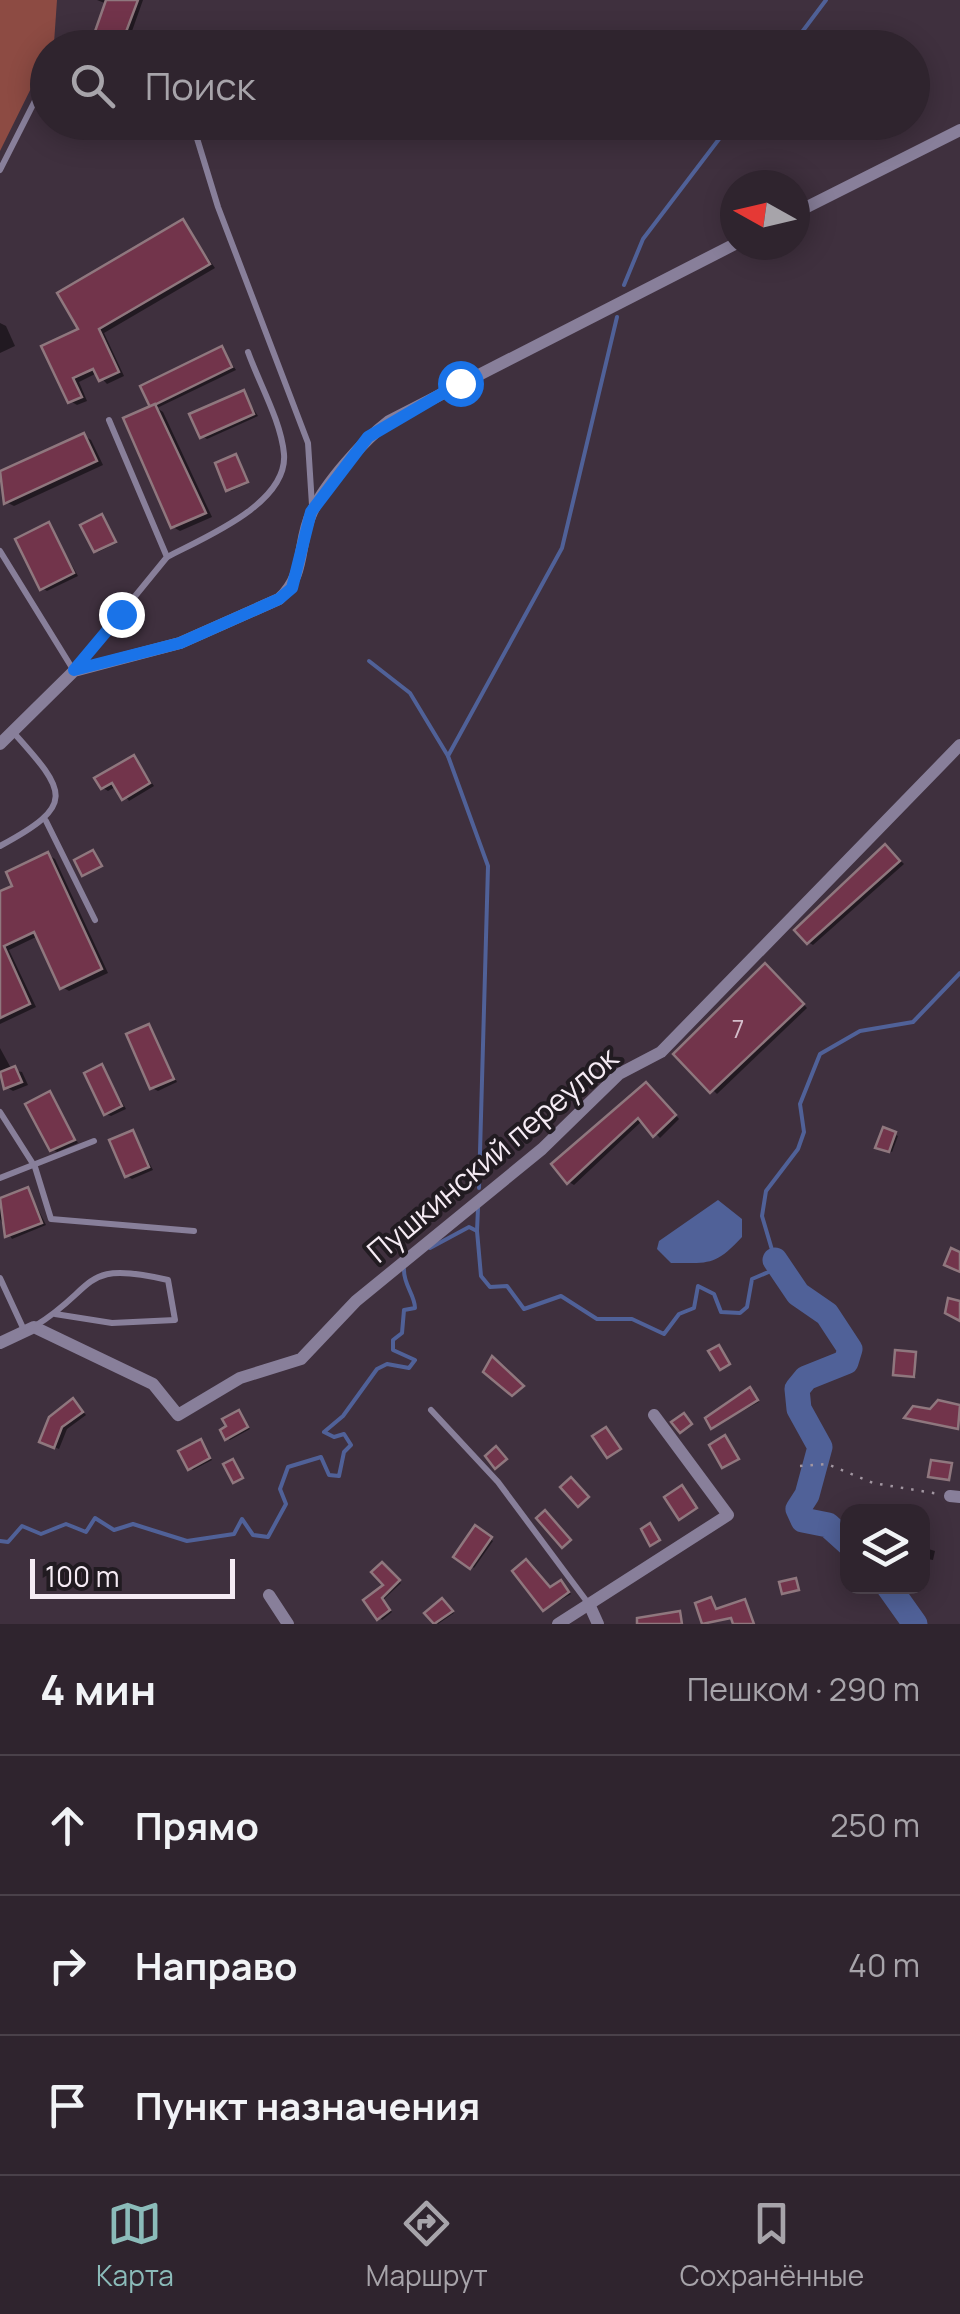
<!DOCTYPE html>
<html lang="ru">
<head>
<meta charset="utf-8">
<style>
	body { margin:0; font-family:Manrope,sans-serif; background:#372c36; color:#f1f3f6 }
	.controls { position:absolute; right:30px; bottom:30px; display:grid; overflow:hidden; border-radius:20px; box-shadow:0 5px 25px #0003 }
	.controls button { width:90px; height:90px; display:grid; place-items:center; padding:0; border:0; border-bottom:2px solid #4a414a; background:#2f242e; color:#f1f3f6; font:50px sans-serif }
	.compass { position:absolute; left:720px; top:170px; width:90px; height:90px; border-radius:50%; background:#2f242e; box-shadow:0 5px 25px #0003; rotate:278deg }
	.scale { position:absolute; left:30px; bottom:25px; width:205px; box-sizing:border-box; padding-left:10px; border:5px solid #f5ebf4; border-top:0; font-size:28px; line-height:35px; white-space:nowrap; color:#f5ebf4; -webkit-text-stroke:8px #211b21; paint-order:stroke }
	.stop { position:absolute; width:30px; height:30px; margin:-22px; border:8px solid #1a73e8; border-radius:50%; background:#fff }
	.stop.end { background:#1a73e8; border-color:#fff; box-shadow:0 2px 10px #0008 }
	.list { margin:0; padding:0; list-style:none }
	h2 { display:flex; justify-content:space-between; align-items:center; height:130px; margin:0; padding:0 40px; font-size:42px }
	h2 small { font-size:32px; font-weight:400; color:#a7a4aa }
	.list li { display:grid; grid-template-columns:65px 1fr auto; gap:30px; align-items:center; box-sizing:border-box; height:140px; padding:0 40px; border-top:2px solid #4a414a }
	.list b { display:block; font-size:38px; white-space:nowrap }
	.list em { font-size:32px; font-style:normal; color:#a7a4aa }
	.icon { flex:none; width:55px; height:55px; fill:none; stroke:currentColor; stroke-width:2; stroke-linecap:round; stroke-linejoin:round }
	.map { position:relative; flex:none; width:960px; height:1624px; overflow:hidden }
	.search { position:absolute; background:#2f242e; box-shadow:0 5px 25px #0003; left:30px; right:30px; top:30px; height:110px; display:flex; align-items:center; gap:25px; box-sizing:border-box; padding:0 35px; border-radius:55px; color:#a7a4aa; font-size:38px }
	.sheet { height:550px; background:#2f242e }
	nav { display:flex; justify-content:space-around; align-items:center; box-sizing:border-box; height:140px; border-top:2px solid #4a414a; background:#2f242e; font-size:28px; color:#a7a4aa }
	nav a { display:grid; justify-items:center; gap:5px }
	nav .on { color:#8bbbb9 }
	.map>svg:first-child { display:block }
</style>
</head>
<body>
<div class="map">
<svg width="960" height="1624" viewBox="0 0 960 1624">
	<rect width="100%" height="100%" fill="#3f303e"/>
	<path fill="#8d4b43" d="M0,0H57L54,43L48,48L47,56L0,151Z"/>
	<path fill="#506198" d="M718,1200L742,1219V1237C715,1266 710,1263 671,1263L657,1249L659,1241Z"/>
	<g fill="#0007">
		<path d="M97,0H143L126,48L100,42L107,4Z"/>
		<path d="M183,222L215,268L104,333L124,376L107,384L97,373L79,382L87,401L77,405L70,401L45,347L82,330Z"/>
		<path d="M0,323L6,326L15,346L0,353Z"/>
		<path d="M222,349L236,370L157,408L163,412L212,517L180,531L173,527L152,405Z"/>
		<path d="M243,393L258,416L207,439L202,436Z"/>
		<path d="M84,436L91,440L103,465L14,506L6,502L0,474Z"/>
		<path d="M236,456L249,483L231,491L228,489Z"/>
		<path d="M102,517L117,543L98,552L95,551Z"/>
		<path d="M49,525L78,576L47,591L42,588Z"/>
		<path d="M134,757L154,786L129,801L117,786L108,791L103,788Z"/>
		<path d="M886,847L904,864L813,945L808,942Z"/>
		<path d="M48,855L55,859L108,973L69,991L62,987L38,936L9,950L36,1007L0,1024V894L16,887Z"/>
		<path d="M771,969L807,1008L717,1094L677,1054Z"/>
		<path d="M149,1026L177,1082L158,1091L152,1088Z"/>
		<path d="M0,1048L12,1070L22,1072L28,1085L13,1091L6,1087L0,1073Z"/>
		<path d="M102,1067L126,1109L111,1116L106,1114Z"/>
		<path d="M652,1088L679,1119L660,1138L643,1120L574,1185L569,1182L554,1164Z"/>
		<path d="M49,1094L78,1143L57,1152L52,1149Z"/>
		<path d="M884,1130L898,1136L892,1152L878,1147Z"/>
		<path d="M133,1133L153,1170L132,1179L127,1176Z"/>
		<path d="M28,1189L46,1225L12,1239L0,1219V1200Z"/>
		<path d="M915,1355L916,1377L898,1375Z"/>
		<path d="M750,1390L759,1402L713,1427Z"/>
		<path d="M73,1401L86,1415L67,1429L59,1449L47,1444Z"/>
		<path d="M239,1413L250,1429L230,1440L227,1438Z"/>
		<path d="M201,1442L212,1460L193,1470L190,1468Z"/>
		<path d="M476,1529L493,1541L474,1568L456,1556Z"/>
		<path d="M922,1547L935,1551L933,1560L922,1558Z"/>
		<path d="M385,1566L401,1583L383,1600L392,1612L382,1620L366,1600L387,1585Z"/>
		<path d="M564,1584L571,1594L545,1609L552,1590Z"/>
		<path d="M711,1600L718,1611L745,1602L755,1624H736L734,1618L705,1624L698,1604Z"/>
		<path d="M445,1603L454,1613L438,1624L428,1613Z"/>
	</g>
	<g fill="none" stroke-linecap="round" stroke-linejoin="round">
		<g stroke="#506198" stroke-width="4">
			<path d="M790,48L826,0"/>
			<path d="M624,285L643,239L732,122"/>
			<path d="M369,661L410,693L448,756"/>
			<path d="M479,1188L488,866L448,756L562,548L617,317"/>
			<path d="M477,1231L478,1208"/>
			<path d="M430,1248L469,1227L477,1231L481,1276L490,1287L507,1286L524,1309L561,1296L597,1319H632L664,1334L679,1314L694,1308L698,1286L714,1294L721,1312L740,1313L747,1307L752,1279L771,1271L775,1260L762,1216L766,1191L798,1149L804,1132L800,1104L820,1054L860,1031L913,1022L960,973"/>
			<path d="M0,1541L8,1542L22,1526L41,1534L66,1524L86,1532L95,1518L114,1530L133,1524L187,1541L234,1534L242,1519L253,1535L268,1537L286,1504L280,1489L288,1467L321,1457L329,1475L339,1476L344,1452L351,1445L344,1434L334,1437L324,1432L343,1416L377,1369L387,1364L409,1368L415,1360L393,1350V1340L402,1333L404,1310L415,1308C415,1295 403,1284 404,1269"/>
		</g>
		<g stroke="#506198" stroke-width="25">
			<path d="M775,1260L798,1294L827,1314L850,1349L846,1362L806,1378L797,1389L799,1409L820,1447L807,1495L798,1509L803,1520L828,1525L848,1543"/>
			<path d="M888,1586L915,1624"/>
		</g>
	</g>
	<g fill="#72344b" stroke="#8f777e" stroke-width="2.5">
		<path d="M106,0H138L120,48L92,40Z"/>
		<path d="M183,219L210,264L99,329L119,372L99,381L93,369L73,378L82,397L68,403L41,346L78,329L57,293Z"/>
		<path d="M222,346L232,367L150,407L140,386Z"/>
		<path d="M244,390L254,414L200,438L189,414Z"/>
		<path d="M155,404L206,513L171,528L123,418Z"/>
		<path d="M84,433L97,461L4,504L0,471Z"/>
		<path d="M236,454L248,482L226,491L215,463Z"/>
		<path d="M102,514L116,542L94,552L80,525Z"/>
		<path d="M49,522L74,573L40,590L15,539Z"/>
		<path d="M134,755L150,783L122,800L112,783L101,789L94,778Z"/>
		<path d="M885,844L900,861L807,944L794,930Z"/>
		<path d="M93,850L102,866L82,876L74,860Z"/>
		<path d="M48,852L102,969L60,989L34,932L4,946L30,1004L0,1018V891L12,886L6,872Z"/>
		<path d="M765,963L804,1004L710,1093L673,1054Z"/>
		<path d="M149,1024L174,1079L150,1089L126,1034Z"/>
		<path d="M102,1064L122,1106L104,1115L84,1073Z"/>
		<path d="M15,1066L22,1082L4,1089L0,1072Z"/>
		<path d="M646,1082L676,1115L653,1137L638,1118L567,1184L551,1164Z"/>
		<path d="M50,1091L75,1140L50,1151L25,1104Z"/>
		<path d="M883,1127L896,1132L889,1152L875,1148Z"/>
		<path d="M133,1130L149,1167L125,1177L109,1140Z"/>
		<path d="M28,1187L42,1223L5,1237L0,1198Z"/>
		<path d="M951,1248L960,1252V1272L944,1265Z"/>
		<path d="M948,1298L960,1301V1321L945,1313Z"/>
		<path d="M719,1345L730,1364L720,1370L708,1351Z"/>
		<path d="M895,1350L916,1352L914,1377L893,1375Z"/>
		<path d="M492,1356L524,1386L512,1396L483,1372Z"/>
		<path d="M750,1387L758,1400L711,1429L705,1418Z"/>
		<path d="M73,1398L83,1412L62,1427L54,1448L39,1442L49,1417Z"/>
		<path d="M938,1400L960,1405L958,1429L904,1418L913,1406L930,1409Z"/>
		<path d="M239,1410L248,1427L225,1440L220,1430L226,1426L222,1419Z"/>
		<path d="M684,1413L692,1424L680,1433L671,1422Z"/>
		<path d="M606,1427L621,1449L607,1458L592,1436Z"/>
		<path d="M725,1435L739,1459L722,1468L709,1445Z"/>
		<path d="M201,1439L210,1458L188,1470L178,1451Z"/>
		<path d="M496,1446L507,1459L495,1469L485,1456Z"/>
		<path d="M233,1459L243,1478L233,1483L223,1464Z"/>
		<path d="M931,1460L952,1463L949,1480L928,1477Z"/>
		<path d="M571,1477L589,1497L578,1507L560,1487Z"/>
		<path d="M682,1485L697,1508L679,1520L664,1497Z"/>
		<path d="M545,1510L571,1540L562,1548L536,1518Z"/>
		<path d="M650,1523L660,1540L650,1546L641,1529Z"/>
		<path d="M475,1525L492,1537L470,1569L453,1557Z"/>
		<path d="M526,1559L550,1587L561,1580L569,1592L543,1611L512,1571Z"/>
		<path d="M382,1562L400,1580L382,1598L390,1610L377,1620L363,1600L383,1585L371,1572Z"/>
		<path d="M796,1578L799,1590L782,1594L779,1582Z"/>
		<path d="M711,1597L716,1609L745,1599L754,1624H733L731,1618L702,1624L695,1603Z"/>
		<path d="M442,1598L453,1611L434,1624L424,1613Z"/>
		<path d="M680,1611L682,1624H637V1618Z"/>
	</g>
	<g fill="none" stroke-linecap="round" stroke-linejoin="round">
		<path stroke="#a296a1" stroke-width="2.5" stroke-dasharray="2.5 8" stroke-linecap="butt" d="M800,1466L827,1464L873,1483L939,1494"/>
		<g stroke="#887f9a" stroke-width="6">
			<path d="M61,48H69"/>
			<path d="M192,122L218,207L308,443L312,505"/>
			<path d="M0,170L48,75"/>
			<path d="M0,551L74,671L167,557L109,420"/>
			<path d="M167,557C203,538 288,504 284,454C281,421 259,383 248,352"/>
			<path d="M46,821L95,920"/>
			<path d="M0,846C76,805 68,793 13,732"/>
			<path d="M0,1112L35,1167L51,1219L194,1231"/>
			<path d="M0,1178L94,1141"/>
			<path d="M0,1278L24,1330"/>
			<path d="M35,1326C99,1287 79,1259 168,1280L175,1320L112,1323L55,1314"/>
			<path d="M431,1410L498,1482L588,1603"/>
		</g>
		<g stroke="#887f9a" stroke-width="12">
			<path d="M795,213L960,130"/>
			<path d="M0,744L74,671L180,643L279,599C307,574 297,542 312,512C326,482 364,440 389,421L735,244"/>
			<path d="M0,1343L34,1327L153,1384L178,1415L240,1378L301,1359L356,1301L542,1149L619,1074L661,1052L960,745"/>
			<path d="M950,1496L960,1497"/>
			<path d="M269,1595L288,1624"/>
			<path d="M589,1604L598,1624"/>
			<path d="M558,1624L728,1515L654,1415"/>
		</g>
	</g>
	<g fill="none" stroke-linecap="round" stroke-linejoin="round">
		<path stroke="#1a73e8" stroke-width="12" d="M121,614L74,670L180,643L279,599L292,588L311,512L368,437L460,383"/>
	</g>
	<g text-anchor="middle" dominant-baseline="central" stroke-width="8" stroke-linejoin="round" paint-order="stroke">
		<g font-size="25" fill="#d4bdca">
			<text x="738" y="1028">7</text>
		</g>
		<g font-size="30" fill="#f5ebf4" stroke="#211b21">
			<text transform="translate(492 1154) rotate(-40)">Пушкинский переулок</text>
		</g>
	</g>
</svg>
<div class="controls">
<button><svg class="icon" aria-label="layers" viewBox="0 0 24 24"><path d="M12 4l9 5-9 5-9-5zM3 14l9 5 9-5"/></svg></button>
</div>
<svg class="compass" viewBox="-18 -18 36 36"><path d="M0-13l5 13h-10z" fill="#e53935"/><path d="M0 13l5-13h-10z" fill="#a7a4aa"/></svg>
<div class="scale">100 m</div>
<div class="stop" style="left:460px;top:383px"></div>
<div class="stop end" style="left:121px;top:614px"></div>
<div class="search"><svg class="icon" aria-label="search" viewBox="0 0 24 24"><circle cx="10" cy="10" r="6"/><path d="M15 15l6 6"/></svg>Поиск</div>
</div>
<section class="sheet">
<h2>4 мин<small>Пешком · 290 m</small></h2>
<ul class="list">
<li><svg class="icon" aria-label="ahead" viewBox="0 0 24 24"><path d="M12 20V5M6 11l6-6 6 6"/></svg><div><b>Прямо</b></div><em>250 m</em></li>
<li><svg class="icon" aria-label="right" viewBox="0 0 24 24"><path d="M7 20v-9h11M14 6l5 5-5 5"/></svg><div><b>Направо</b></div><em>40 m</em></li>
<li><svg class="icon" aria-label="arrive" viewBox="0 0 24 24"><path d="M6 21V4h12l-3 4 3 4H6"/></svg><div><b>Пункт назначения</b></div></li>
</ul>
</section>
<nav>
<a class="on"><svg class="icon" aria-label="map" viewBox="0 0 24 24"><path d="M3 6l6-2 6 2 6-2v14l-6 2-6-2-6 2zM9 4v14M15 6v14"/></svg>Карта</a>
<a><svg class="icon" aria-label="directions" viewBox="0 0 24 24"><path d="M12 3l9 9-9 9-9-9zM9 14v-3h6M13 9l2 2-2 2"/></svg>Маршрут</a>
<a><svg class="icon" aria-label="saved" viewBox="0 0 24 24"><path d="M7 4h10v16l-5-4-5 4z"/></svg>Сохранённые</a>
</nav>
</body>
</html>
